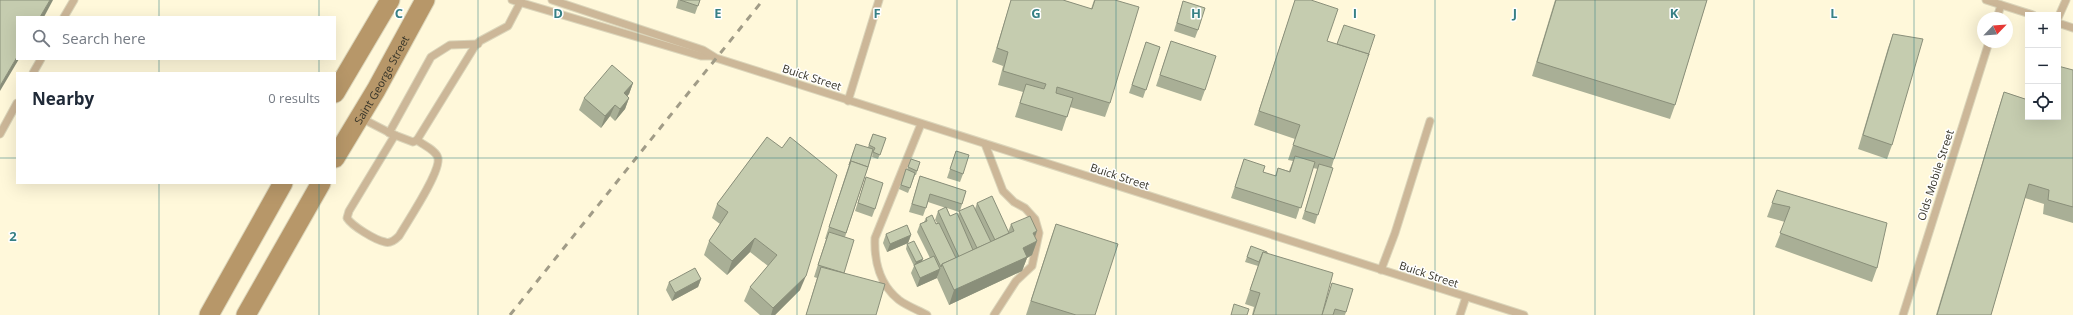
<!DOCTYPE html>
<html lang="en">
<head>
<meta charset="utf-8">
<style>
	body { margin:0; font-family:"Open Sans",sans-serif; background:#f2f2f3; color:#1f2937 }
	.controls { position:absolute; right:12px; top:12px; display:grid; overflow:hidden; border-radius:0px; box-shadow:0 4px 16px #0002 }
	.controls button { width:36px; height:36px; display:grid; place-items:center; padding:0; border:0; border-bottom:1px solid #e0e1e3; background:#fff; color:#1f2937; font:20px sans-serif }
	.compass { position:absolute; left:1977px; top:12px; width:36px; height:36px; border-radius:50%; background:#fff; box-shadow:0 4px 16px #0002; rotate:65deg }
	.list { margin:0; padding:0; list-style:none }
	h2 { display:flex; justify-content:space-between; align-items:center; height:52px; margin:0; padding:0 16px; font-size:17px }
	h2 small { font-size:13px; font-weight:400; color:#747a83 }
	.icon { flex:none; width:22px; height:22px; fill:none; stroke:currentColor; stroke-width:2; stroke-linecap:round; stroke-linejoin:round }
	.map { position:relative; flex:none; width:2073px; height:315px; overflow:hidden }
	.search { position:absolute; background:#fff; box-shadow:0 4px 16px #0002; left:16px; top:16px; width:320px; height:44px; display:flex; align-items:center; gap:10px; box-sizing:border-box; padding:0 14px; border-radius:0px; color:#747a83; font-size:15px }
	.panel { position:absolute; background:#fff; box-shadow:0 4px 16px #0002; left:16px; top:72px; width:320px; height:112px; border-radius:0px }
	.map>svg:first-child { display:block }
</style>
</head>
<body>
<div class="map">
<svg width="2073" height="315" viewBox="0 0 2073 315">
	<rect width="100%" height="100%" fill="#fff8da"/>
	<g fill="none" stroke-linecap="round" stroke-linejoin="round">
		<defs>
			<g id="lane">
				<path d="M512,0L701,56H711"/>
				<path d="M552,0L703,50L716,58L1524,315"/>
				<path d="M1986,0L2033,15"/>
				<path d="M64,17L74,0"/>
				<path d="M1997,18L2001,5"/>
				<path d="M2058,18L2066,0"/>
				<path d="M2058,23L2073,28"/>
				<path d="M33,73L41,59"/>
				<path d="M848,101L879,0"/>
				<path d="M361,118L392,134L413,142L417,140L475,46L480,41L508,26L520,3"/>
				<path d="M921,124L875,238C874,261 880,285 899,300C907,306 918,310 927,315"/>
				<path d="M389,133L431,57L450,45L478,44"/>
				<path d="M0,134L17,103"/>
				<path d="M395,135L349,211L347,218C352,226 375,240 385,242C390,244 395,240 399,236C407,222 441,172 438,158C436,150 423,145 417,140"/>
				<path d="M985,144L1003,191L1014,202L1025,208L1035,219L1039,233L1032,266L1016,281L994,315"/>
				<path d="M1381,270L1395,233L1430,121"/>
				<path d="M1460,315L1466,297"/>
				<path d="M1903,315L1989,42"/>
			</g>
			<g id="secondary">
				<path d="M335,93L390,0"/>
				<path id="s1" d="M335,158L376,90L425,0"/>
				<path d="M209,315L283,183"/>
				<path d="M246,315L321,183"/>
			</g>
		</defs>
		<use href="#lane" stroke="#dbd5ba" stroke-width="9"/>
		<use href="#secondary" stroke="#dbd5ba" stroke-width="21"/>
		<use href="#lane" stroke="#ccb798" stroke-width="7"/>
		<use href="#secondary" stroke="#b79769" stroke-width="19"/>
		<path stroke="#a19c87" stroke-width="3" stroke-dasharray="7 7" stroke-linecap="butt" d="M510,315L763,0"/>
	</g>
	<g fill="#a9af96" fill-rule="evenodd">
		<path d="M678,0H700L695,14L676,8Z"/>
		<path d="M1011,0H1063L1091,9L1094,0H1115L1110,103L1105,117L1070,107L1062,131L1015,117L1023,92L998,85L1003,66L992,62Z"/>
		<path d="M1295,0L1327,41L1334,159L1315,224L1302,219L1318,169L1313,168L1296,219L1231,198L1244,159L1263,172L1275,176L1278,168L1289,171L1293,161L1288,160L1295,139L1254,125Z"/>
		<path d="M1555,0H1707L1675,105L1670,119L1532,76Z"/>
		<path d="M1183,1L1198,30L1195,38L1174,31Z"/>
		<path d="M1893,34L1892,145L1887,159L1858,149L1888,48Z"/>
		<path d="M1171,41L1205,90L1201,101L1156,86Z"/>
		<path d="M1146,42L1160,47L1143,98L1129,93Z"/>
		<path d="M2073,70V223L2043,214L2044,204L2025,198L1991,315H1936L1999,107L2004,92L2028,100V99V117Z"/>
		<path d="M633,83L629,94L627,96L629,98L625,109L615,121L610,116L601,128L579,110L584,98Z"/>
		<path d="M873,134L886,138L878,159L872,157L873,152L845,237L844,273L876,315H806L817,278L814,277L826,239H825L853,152L868,147Z"/>
		<path d="M767,137L800,290L775,315H760L744,301L750,287L768,266L750,252L727,275L704,255L709,241L720,224L712,218L717,204Z"/>
		<path d="M956,151L963,174L960,182L947,178Z"/>
		<path d="M911,159L920,162L916,175H915L908,193L899,189L906,169L907,170Z"/>
		<path d="M920,176L966,191L960,211L975,209L977,203L1008,232L1011,224L1035,237L1037,241L1032,255L1027,258L1022,271L949,305L937,278L938,276V274L937,278L917,287L911,273L914,266L906,249L907,244L923,259L922,261L930,258L917,232L920,224L924,222L926,218L936,224L937,223L935,220L938,211L946,208L928,202L923,216L909,212ZM947,208L959,212L958,215L950,216Z"/>
		<path d="M866,177L875,209L872,217L855,211Z"/>
		<path d="M1777,190L1877,268L1872,282L1775,247L1785,222L1767,217Z"/>
		<path d="M1056,224L1095,315H1026L1051,238Z"/>
		<path d="M886,234L911,235L908,243L887,252L883,243Z"/>
		<path d="M1251,246L1267,254L1322,315H1252L1254,307L1245,304L1258,266L1245,262Z"/>
		<path d="M701,279L698,287L672,301L666,290L669,282Z"/>
		<path d="M1332,283L1353,289L1345,315H1322Z"/>
	</g>
	<g fill="#8a8f7a">
		<path d="M50,0H53L44,17H40Z"/>
		<path d="M17,57V59H19L0,91V86Z"/>
		<path d="M633,83L629,94L620,105L624,93Z"/>
		<path d="M629,98L625,109L615,121L620,109Z"/>
		<path d="M615,105L610,116L601,128L605,116Z"/>
		<path d="M1037,231L1033,243L1037,241L1032,255L1027,258L1022,271L949,305L954,290L1023,248L1033,233Z"/>
		<path d="M911,235L908,243L887,252L890,244Z"/>
		<path d="M755,238L750,252L727,275L732,261Z"/>
		<path d="M923,259L921,263L914,267L916,262Z"/>
		<path d="M940,269L937,278L917,287L920,278Z"/>
		<path d="M806,276L800,290L775,315H771L773,308Z"/>
		<path d="M701,279L698,287L672,301L675,293Z"/>
	</g>
	<g fill="#c5ccaf" stroke="#8a8f7a">
		<path d="M0,0H50L40,17H17V57L0,86Z"/>
		<path d="M680,0H700L698,6Z"/>
		<path d="M1011,0H1063L1092,9L1095,0H1115L1139,7L1110,103L1057,87L1056,93L1073,98L1067,117L1020,103L1026,84L1044,89L1046,84L1003,71L1008,52L997,48Z"/>
		<path d="M1295,0H1311L1338,9L1327,41L1369,54L1334,159L1293,145L1300,125L1259,111Z"/>
		<path d="M1556,0H1707L1675,105L1537,62Z"/>
		<path d="M1183,1L1205,8L1198,30L1177,23Z"/>
		<path d="M1344,25L1375,35L1368,56L1369,54L1337,44Z"/>
		<path d="M1893,34L1923,39L1892,145L1863,135Z"/>
		<path d="M1171,41L1216,56L1205,90L1160,75Z"/>
		<path d="M1146,42L1160,47L1146,90L1132,85Z"/>
		<path d="M612,65L633,83L624,93L629,98L620,109L615,105L605,116L584,98Z"/>
		<path d="M2058,66L2073,70V207L2048,200L2049,190L2029,184L1991,315H1937L2004,92L2028,100V117H2058Z"/>
		<path d="M873,134L886,138L880,155L873,152L875,148L869,145Z"/>
		<path d="M767,137L782,148L790,137L837,175L806,276L773,308L750,287L777,255L755,238L732,261L709,241L728,212L717,204Z"/>
		<path d="M856,144L873,149L868,167L851,161L849,165Z"/>
		<path d="M956,151L969,155L963,174L950,169Z"/>
		<path d="M1295,156L1315,162L1301,208L1235,187L1244,159L1265,166L1263,172L1276,176L1278,168L1290,172Z"/>
		<path d="M911,159L920,162L917,171L908,167Z"/>
		<path d="M851,161L868,167L846,233L829,227Z"/>
		<path d="M1319,164L1333,168L1318,215L1305,211Z"/>
		<path d="M906,169L915,173L910,188L901,185Z"/>
		<path d="M920,176L966,191L962,204L930,194L926,208L912,204Z"/>
		<path d="M866,177L883,183L875,209L858,203Z"/>
		<path d="M1777,190L1887,223L1877,268L1780,233L1790,207L1772,203Z"/>
		<path d="M992,196L1009,233L995,240L977,203Z"/>
		<path d="M973,205L991,242L977,248L959,211Z"/>
		<path d="M946,207L950,216L957,213L973,250L959,257L938,211Z"/>
		<path d="M932,215L936,224L939,223L956,258L942,264L941,267L920,224L927,221L926,218Z"/>
		<path d="M1030,216L1037,231L1033,233L1037,241L1023,248L1027,257L954,290L942,264L1014,231L1011,224Z"/>
		<path d="M1056,224L1118,244L1095,315H1076L1031,301Z"/>
		<path d="M907,225L911,235L890,244L886,234Z"/>
		<path d="M829,232L854,240L844,273L818,265Z"/>
		<path d="M914,241L923,259L916,262L907,244Z"/>
		<path d="M1251,246L1267,252V254L1263,252L1259,262L1247,257Z"/>
		<path d="M1263,252L1333,273L1322,315H1253L1260,293L1250,290Z"/>
		<path d="M934,256L940,269L920,278L914,265Z"/>
		<path d="M821,267L885,284L876,315H806Z"/>
		<path d="M695,268L701,279L675,293L669,282Z"/>
		<path d="M1332,283L1353,289L1346,312L1335,309L1333,315H1322Z"/>
		<path d="M1234,304L1249,309L1247,315H1231Z"/>
	</g>
	<path fill="none" stroke="#378085" stroke-width="1" stroke-opacity="0.55" d="M159,0V17M319,0V17M478,0V315M638,0V315M797,0V315M957,0V315M1116,0V315M1276,0V315M1435,0V315M1595,0V315M1754,0V315M1914,0V315M159,59V73M319,59V73M0,158H17M335,158H2073M159,183V315M319,183V315"/>
	<g text-anchor="middle" dominant-baseline="central" stroke-width="3" stroke-linejoin="round" paint-order="stroke">
		<g font-size="11" fill="#363428" stroke="#fff">
			<text transform="translate(812 77) rotate(18)">Buick Street</text>
			<text stroke="none"><textPath href="#s1" startOffset="91">Saint George Street</textPath></text>
			<text transform="translate(1935 175) rotate(-72)">Olds Mobile Street</text>
			<text transform="translate(1120 176) rotate(18)">Buick Street</text>
			<text transform="translate(1429 274) rotate(18)">Buick Street</text>
		</g>
	</g>
	<g font-size="13" text-anchor="middle" font-weight="bold" fill="#378085" stroke="#fff" stroke-width="3" stroke-linejoin="round" paint-order="stroke">
		<text x="399" y="18">C</text>
		<text x="558" y="18">D</text>
		<text x="718" y="18">E</text>
		<text x="877" y="18">F</text>
		<text x="1036" y="18">G</text>
		<text x="1196" y="18">H</text>
		<text x="1355" y="18">I</text>
		<text x="1515" y="18">J</text>
		<text x="1674" y="18">K</text>
		<text x="1834" y="18">L</text>
		<text x="13" y="241">2</text>
	</g>
</svg>
<div class="controls">
<button>+</button>
<button>−</button>
<button><svg class="icon" aria-label="locate" viewBox="0 0 24 24"><circle cx="12" cy="12" r="6"/><path d="M12 2v4M12 18v4M2 12h4M18 12h4"/></svg></button>
</div>
<svg class="compass" viewBox="-18 -18 36 36"><path d="M0-13l5 13h-10z" fill="#e53935"/><path d="M0 13l5-13h-10z" fill="#747a83"/></svg>
<div class="search"><svg class="icon" aria-label="search" viewBox="0 0 24 24"><circle cx="10" cy="10" r="6"/><path d="M15 15l6 6"/></svg>Search here</div>
<section class="panel">
<h2>Nearby<small>0 results</small></h2>
<ul class="list">
</ul>
</section>
</div>
</body>
</html>
